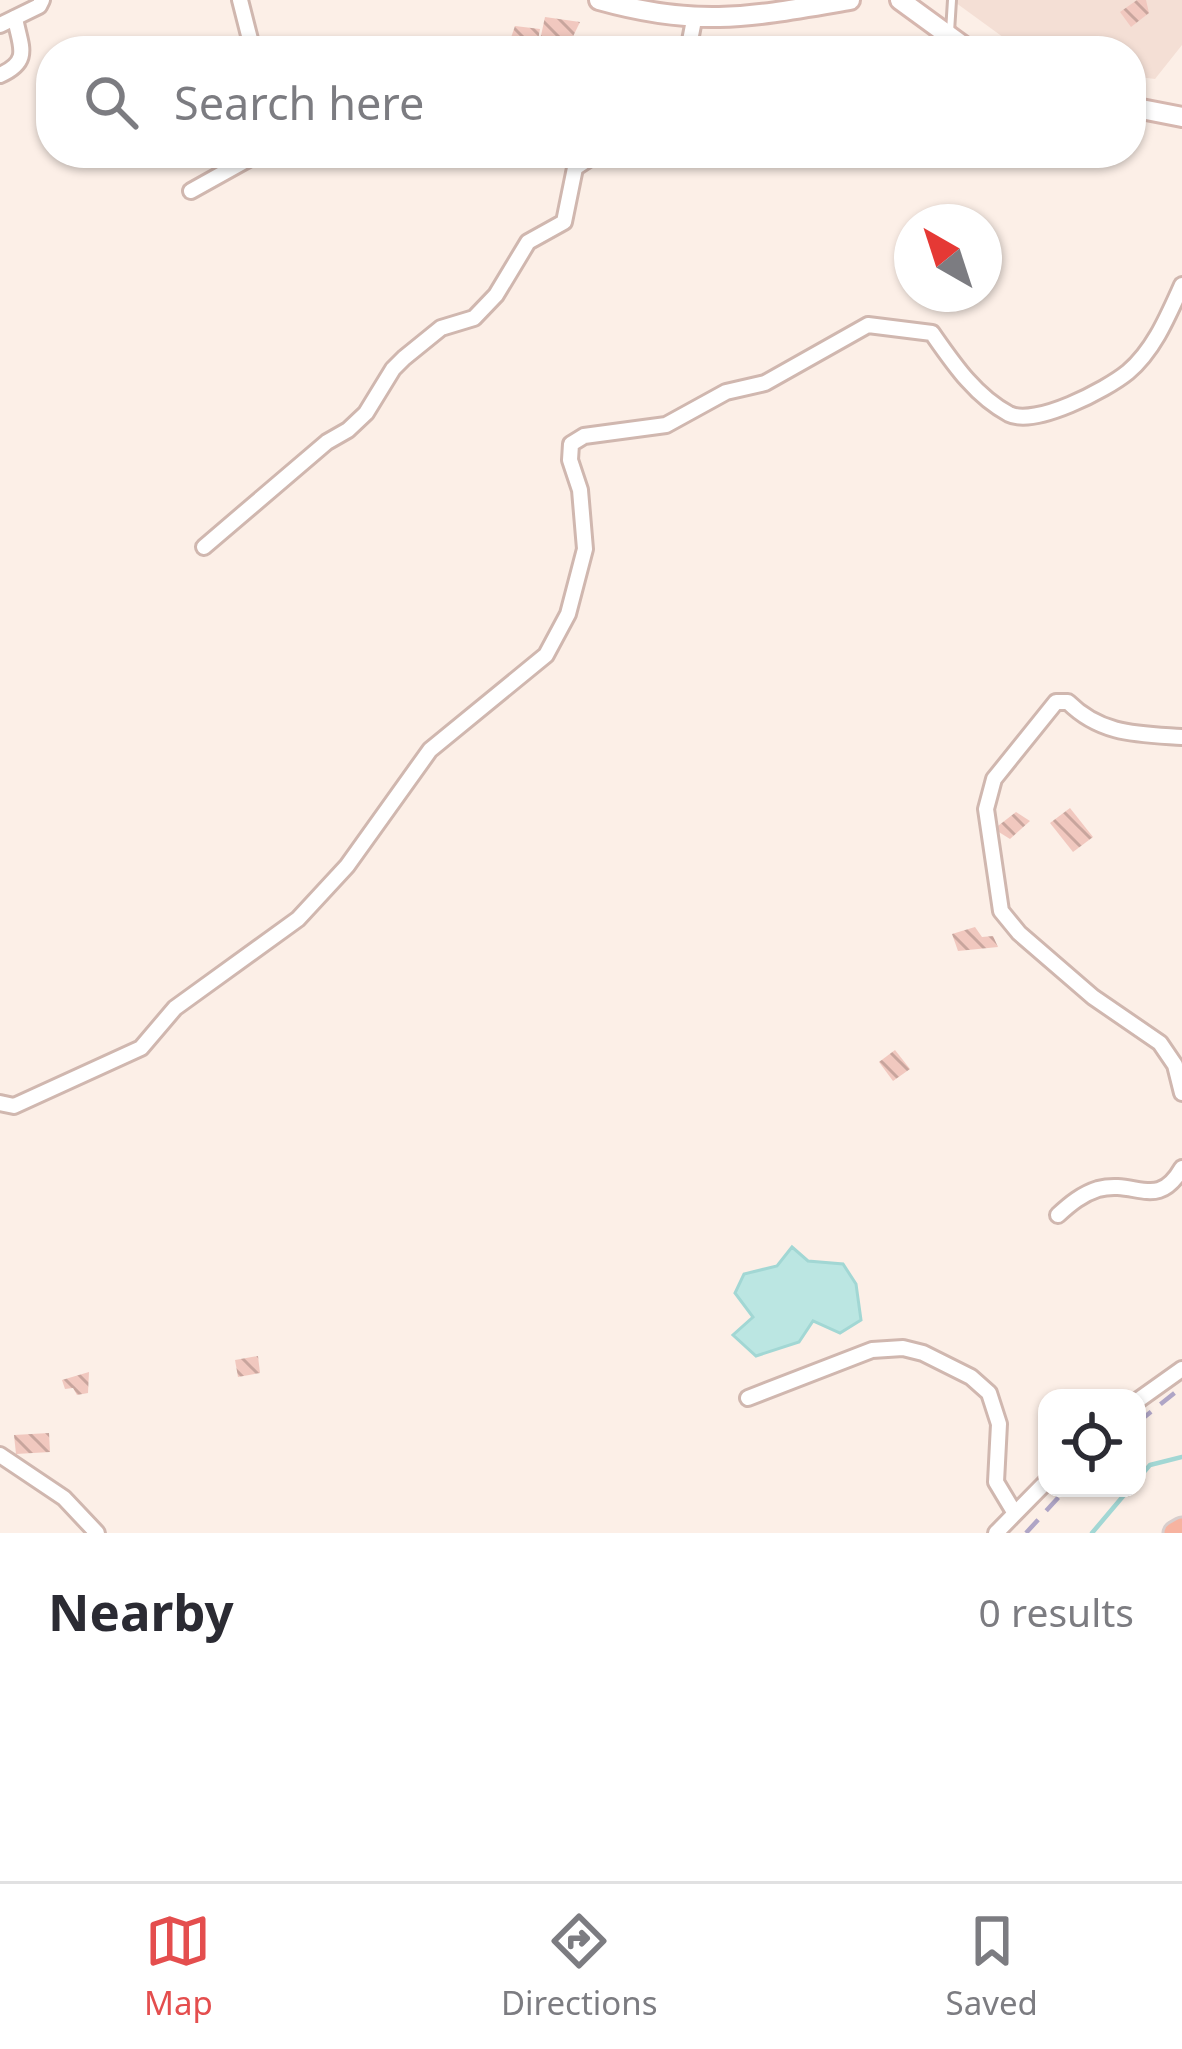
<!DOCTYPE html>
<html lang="en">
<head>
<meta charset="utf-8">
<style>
	body { margin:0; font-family:"Noto Sans",sans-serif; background:#f2f2f3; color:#2b2b33 }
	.controls { position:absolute; right:36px; bottom:36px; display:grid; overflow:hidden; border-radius:24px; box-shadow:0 3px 9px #0004 }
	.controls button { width:108px; height:108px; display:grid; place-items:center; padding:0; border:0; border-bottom:3px solid #e1e1e2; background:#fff; color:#2b2b33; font:60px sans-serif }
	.compass { position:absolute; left:894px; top:204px; width:108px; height:108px; border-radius:50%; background:#fff; box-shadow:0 3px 9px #0004; rotate:321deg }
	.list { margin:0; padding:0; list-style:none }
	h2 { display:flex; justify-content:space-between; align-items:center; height:156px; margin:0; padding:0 48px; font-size:51px }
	h2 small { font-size:39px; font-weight:400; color:#7c7c81 }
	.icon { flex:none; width:66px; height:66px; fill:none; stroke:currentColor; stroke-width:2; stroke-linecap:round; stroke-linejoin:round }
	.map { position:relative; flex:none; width:1182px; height:1533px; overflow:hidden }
	.search { position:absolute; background:#fff; box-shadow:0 3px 9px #0004; left:36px; right:36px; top:36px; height:132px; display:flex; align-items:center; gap:30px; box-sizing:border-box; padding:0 42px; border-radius:48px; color:#7c7c81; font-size:45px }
	.sheet { height:348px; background:#fff }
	nav { display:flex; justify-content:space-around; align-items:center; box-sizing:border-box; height:168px; border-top:3px solid #e1e1e2; background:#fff; font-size:33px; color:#7c7c81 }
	nav a { display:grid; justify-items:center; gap:6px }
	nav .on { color:#e44e4e }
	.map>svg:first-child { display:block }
</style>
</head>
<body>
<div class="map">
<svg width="1182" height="1533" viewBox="0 0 1182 1533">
	<defs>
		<pattern id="building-back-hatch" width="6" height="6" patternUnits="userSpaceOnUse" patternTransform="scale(3)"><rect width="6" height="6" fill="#f1c8bf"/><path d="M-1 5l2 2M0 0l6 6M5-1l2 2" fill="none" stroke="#c8a59d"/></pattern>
	</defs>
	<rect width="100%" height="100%" fill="#fcefe7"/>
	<path fill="#f4dfd5" d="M952,0H1182V45L1155,79L1131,76V51H1022Z"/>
	<path fill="#bbe6e2" stroke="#a2d7d4" stroke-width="3" d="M792,1247L808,1261L843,1264L856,1284L861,1320L840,1333L813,1321L799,1342L756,1356L733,1335L753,1317L735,1293L744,1274L777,1266Z"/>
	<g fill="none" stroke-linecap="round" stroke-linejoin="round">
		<g stroke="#a2d7d4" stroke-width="4.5">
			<path d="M1137,1480L1150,1465L1182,1457"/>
			<path d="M1092,1533L1130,1488"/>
		</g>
	</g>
	<g fill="url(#building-back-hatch)">
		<path d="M1137,0H1146L1149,13L1131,27L1120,12Z"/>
		<path d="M545,17L580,22L566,51L539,45Z"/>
		<path d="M515,26L540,29L536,51L507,49Z"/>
		<path d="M1070,808L1093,837L1073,852L1050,823Z"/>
		<path d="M1016,812L1030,821L1010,839L994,829Z"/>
		<path d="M975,927L982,937L993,936L998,947L958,951L952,934Z"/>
		<path d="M895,1050L910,1069L893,1081L879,1062Z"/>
		<path d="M258,1356L260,1373L238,1377L235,1360Z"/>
		<path d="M89,1372L88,1393L77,1395L73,1388L65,1389L62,1380Z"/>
		<path d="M49,1433L50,1452L16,1454L14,1435Z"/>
	</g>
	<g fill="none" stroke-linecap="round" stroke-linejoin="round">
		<defs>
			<path id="service" d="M950,32L952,0"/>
			<g id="minor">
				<path d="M240,0L253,51"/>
				<path d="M0,25L39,6L42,0"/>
				<path d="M688,51L694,20"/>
				<path d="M0,75C32,61 20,46 15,18"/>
				<path d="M191,191L259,153"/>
				<path d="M204,547L327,442L348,430L366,413L393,369L404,358L441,328L474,318L496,295L528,242L564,222L575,168L590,158L667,153"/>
				<path d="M1182,737C1138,734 1101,735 1068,702H1056L994,779L986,809L1001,911L1019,933L1093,997L1160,1043L1175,1065L1182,1093"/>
				<path d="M0,1103L14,1106L141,1048L175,1008L298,919L347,866L430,750L546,655L568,614L585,549L580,490L570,460L571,444L584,436L666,425L726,392L765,383L868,325L932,333C953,363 975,396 1009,414C1035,427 1106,390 1128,372C1154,350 1168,316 1182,285"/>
				<path d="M1058,1215C1070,1204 1082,1194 1098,1189C1136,1179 1157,1211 1182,1168"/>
				<path d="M748,1398L872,1350L903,1348L923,1353L971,1377L989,1393L999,1424L996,1482L1014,1512"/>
				<path d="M1137,1401L1182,1369"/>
				<path d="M0,1455L64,1498L97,1533"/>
				<path d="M996,1533L1047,1481"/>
			</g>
			<g id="secondary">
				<path d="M599,0C699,28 750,17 850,0"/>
				<path d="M900,0L970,51"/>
				<path d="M1131,107L1182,117"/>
			</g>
			<path id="trunk" d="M1175,1533L1182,1529"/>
		</defs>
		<use href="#service" stroke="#d0b7af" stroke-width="12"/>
		<use href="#minor" stroke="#d0b7af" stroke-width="20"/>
		<use href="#secondary" stroke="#d6b7af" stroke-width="24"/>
		<use href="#trunk" stroke="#d8cecd" stroke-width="27"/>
		<use href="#service" stroke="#fff" stroke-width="6"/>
		<use href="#minor" stroke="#fff" stroke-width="14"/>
		<use href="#secondary" stroke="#fff" stroke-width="18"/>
		<use href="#trunk" stroke="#f7b3a0" stroke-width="21"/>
		<g stroke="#afa5c6" stroke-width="4.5" stroke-dasharray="18 12" stroke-linecap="butt">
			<path d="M1137,1423L1182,1387"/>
			<path d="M1026,1533L1067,1488"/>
		</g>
	</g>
</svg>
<div class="controls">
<button><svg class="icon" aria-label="locate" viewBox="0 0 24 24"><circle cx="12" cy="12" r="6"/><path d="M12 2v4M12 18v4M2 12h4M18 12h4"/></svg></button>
</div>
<svg class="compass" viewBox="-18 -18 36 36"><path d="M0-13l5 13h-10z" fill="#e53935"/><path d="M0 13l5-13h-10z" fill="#7c7c81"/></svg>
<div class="search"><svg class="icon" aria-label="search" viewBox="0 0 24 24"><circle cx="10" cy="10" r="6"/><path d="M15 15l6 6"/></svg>Search here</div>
</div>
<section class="sheet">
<h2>Nearby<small>0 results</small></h2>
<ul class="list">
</ul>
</section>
<nav>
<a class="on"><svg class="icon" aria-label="map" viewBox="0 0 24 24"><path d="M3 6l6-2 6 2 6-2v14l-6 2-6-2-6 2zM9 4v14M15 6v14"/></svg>Map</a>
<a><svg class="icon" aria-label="directions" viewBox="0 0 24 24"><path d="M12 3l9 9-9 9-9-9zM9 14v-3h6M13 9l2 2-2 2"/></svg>Directions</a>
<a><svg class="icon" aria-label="saved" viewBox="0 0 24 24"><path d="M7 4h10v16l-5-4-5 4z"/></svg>Saved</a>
</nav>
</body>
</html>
